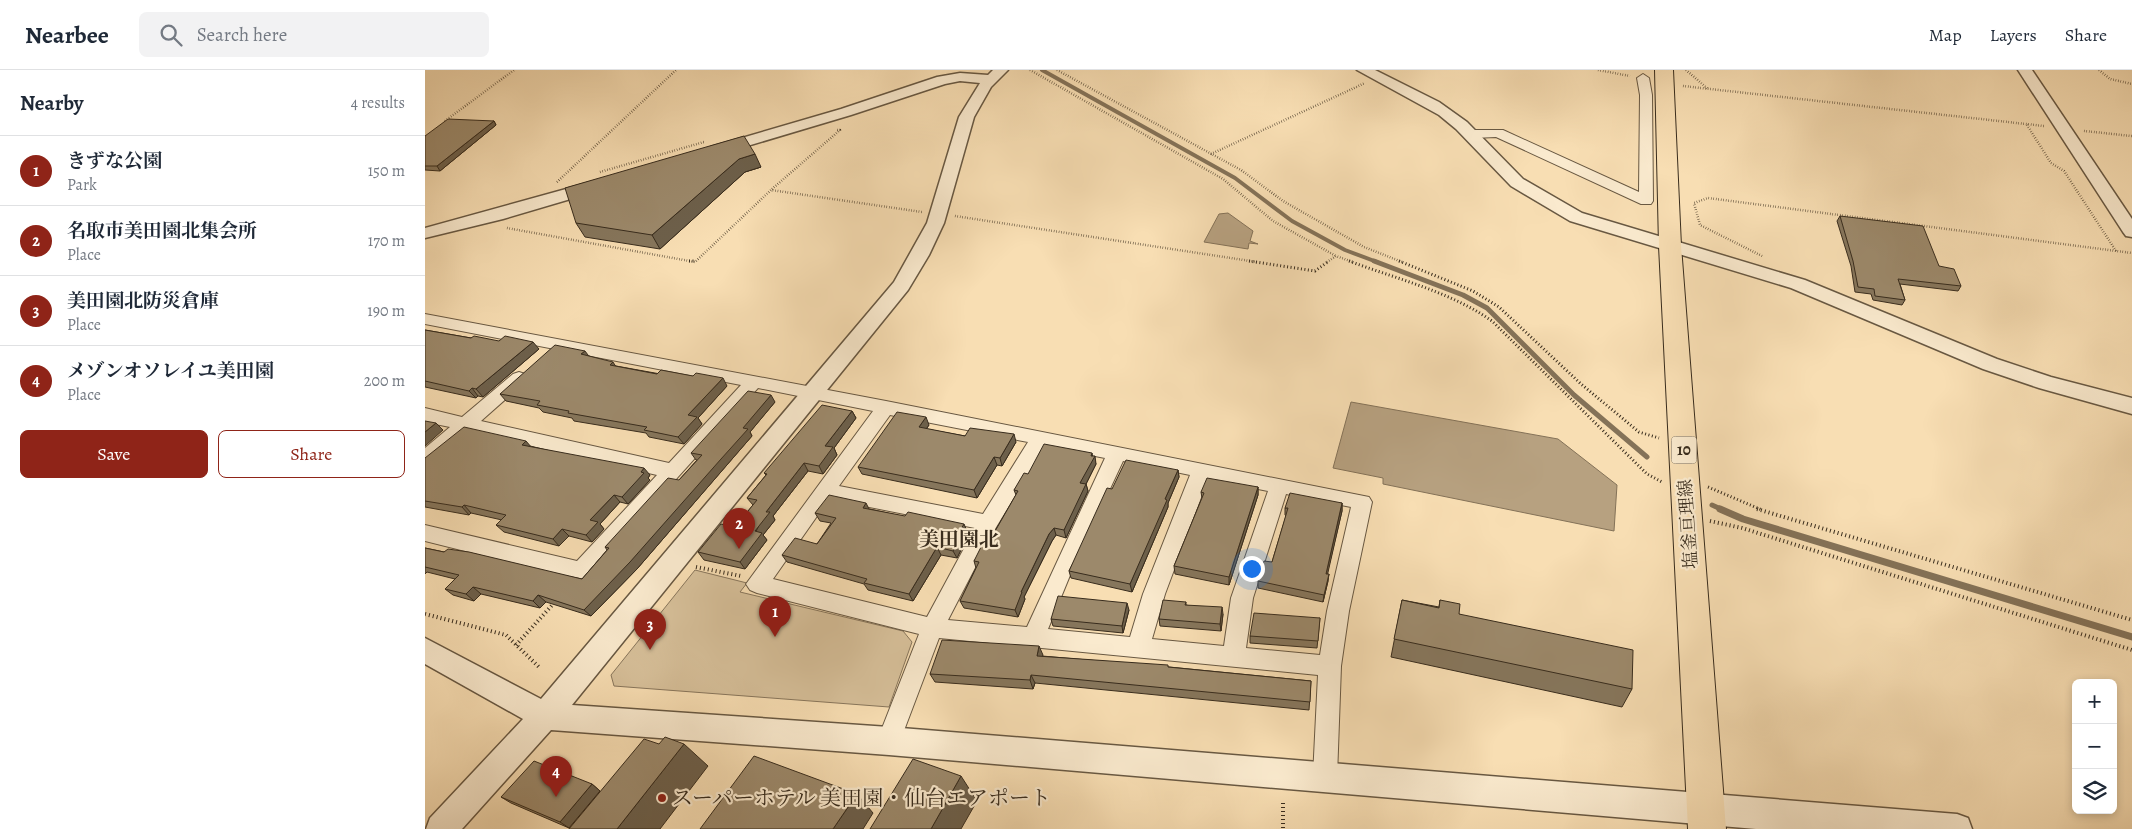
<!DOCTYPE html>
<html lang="en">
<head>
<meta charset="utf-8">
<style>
	body { margin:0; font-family:Alegreya,"Noto Serif JP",serif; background:#f2f2f3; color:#1f2937 }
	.controls { position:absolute; right:15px; bottom:15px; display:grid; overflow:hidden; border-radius:8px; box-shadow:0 2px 8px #0003 }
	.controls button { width:45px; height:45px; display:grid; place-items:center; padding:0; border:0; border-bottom:1px solid #e0e1e3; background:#fff; color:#1f2937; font:25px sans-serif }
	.you { position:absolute; left:826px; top:498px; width:18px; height:18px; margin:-12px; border:4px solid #fff; border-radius:50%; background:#1a73e8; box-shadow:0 0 0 8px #1a73e833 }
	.badge { display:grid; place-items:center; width:32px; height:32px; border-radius:50%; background:#8f2418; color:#fff; font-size:16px; font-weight:700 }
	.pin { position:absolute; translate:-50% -41px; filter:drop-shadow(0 1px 2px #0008) }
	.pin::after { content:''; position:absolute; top:26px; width:18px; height:15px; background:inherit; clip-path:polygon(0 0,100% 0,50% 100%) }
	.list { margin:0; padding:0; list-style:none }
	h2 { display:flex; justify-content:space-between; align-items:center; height:65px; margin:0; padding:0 20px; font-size:21px }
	h2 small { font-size:16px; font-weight:400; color:#747a83 }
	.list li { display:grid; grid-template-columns:32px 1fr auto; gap:15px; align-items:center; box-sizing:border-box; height:70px; padding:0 20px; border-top:1px solid #e0e1e3 }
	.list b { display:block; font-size:19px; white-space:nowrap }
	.list p { margin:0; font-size:16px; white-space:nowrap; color:#747a83 }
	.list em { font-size:16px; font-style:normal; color:#747a83 }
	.actions { display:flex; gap:10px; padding:15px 20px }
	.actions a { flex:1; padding:11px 0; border:1px solid #8f2418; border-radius:8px; text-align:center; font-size:18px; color:#8f2418 }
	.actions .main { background:#8f2418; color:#fff }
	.icon { flex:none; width:28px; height:28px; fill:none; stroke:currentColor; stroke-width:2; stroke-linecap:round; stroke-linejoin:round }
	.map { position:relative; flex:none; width:1707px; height:759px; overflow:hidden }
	header { display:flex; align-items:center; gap:30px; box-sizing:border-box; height:70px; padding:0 25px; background:#fff; border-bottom:1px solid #e0e1e3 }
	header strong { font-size:24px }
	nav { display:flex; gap:28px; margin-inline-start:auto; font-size:18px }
	.search { width:350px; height:45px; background:#f2f2f3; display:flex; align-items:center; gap:12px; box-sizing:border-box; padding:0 18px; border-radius:8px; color:#747a83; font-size:19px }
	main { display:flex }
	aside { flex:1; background:#fff }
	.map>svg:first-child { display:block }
</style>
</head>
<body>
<header>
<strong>Nearbee</strong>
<div class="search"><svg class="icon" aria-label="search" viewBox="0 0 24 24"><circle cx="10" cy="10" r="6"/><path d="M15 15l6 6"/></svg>Search here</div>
<nav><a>Map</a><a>Layers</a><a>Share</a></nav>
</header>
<main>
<aside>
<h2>Nearby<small>4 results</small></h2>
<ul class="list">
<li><span class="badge">1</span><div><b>きずな公園</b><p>Park</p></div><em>150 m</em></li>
<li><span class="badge">2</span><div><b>名取市美田園北集会所</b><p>Place</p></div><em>170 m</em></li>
<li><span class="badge">3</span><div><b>美田園北防災倉庫</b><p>Place</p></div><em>190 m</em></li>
<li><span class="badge">4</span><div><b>メゾンオソレイユ美田園</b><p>Place</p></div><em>200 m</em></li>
</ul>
<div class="actions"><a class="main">Save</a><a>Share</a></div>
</aside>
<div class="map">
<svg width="1707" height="759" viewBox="0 0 1707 759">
	<rect width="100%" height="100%" fill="#f8deb3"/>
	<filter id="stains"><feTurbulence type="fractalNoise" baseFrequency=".004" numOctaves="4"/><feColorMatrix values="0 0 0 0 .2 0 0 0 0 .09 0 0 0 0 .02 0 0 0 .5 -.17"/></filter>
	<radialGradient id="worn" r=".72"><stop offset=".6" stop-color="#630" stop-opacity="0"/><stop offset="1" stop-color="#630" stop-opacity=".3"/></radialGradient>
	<path fill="#d7c09a" stroke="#88765c" d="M270,500L322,513L315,522L478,561L487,572L464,637L189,616L186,605Z"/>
	<g fill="#b7a180" stroke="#847258">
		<path d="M803,143L828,161L825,171L833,174L824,173L823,179L779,172L794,144Z"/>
		<path d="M926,332L1133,369L1192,415L1189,461L958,414V408L908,398Z"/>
	</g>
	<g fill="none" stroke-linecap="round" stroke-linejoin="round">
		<path stroke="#847258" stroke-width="4" d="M617,0L810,108L867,151L920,180L952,192"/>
		<g stroke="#847258" stroke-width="5">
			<path d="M949,191L1038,225L1062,238L1149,325L1222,387"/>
			<path d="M1287,435L1298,440"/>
		</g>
		<path stroke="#847258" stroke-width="7" d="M1295,439L1318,449L1707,567"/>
		<defs>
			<g id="minor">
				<path d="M1218,4L1224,8L1227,25L1228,131L1226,134H1216L1071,67L1048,68L1041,64L1048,60H1078L1214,122L1215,25L1212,8Z"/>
				<path d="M0,244L461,331L944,427L947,432L924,541L916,596L912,707L909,716L900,719L891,716L888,707L893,605L514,568L472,679L464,682L456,679L452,671L494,564L332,523L325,520L321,514L448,341L333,318L163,507L156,510L0,471V455L152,491L232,405L44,362L7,394L0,396V378L25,357L0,352V338L37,347L88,304L94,302L100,304L103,308L100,312L56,351L244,393L316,315L0,254ZM465,345L603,372L558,444L414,416ZM620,376L680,388L602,557L523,550L570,459ZM698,391L765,405L718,524L705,567L623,559L648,498ZM783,409L843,421L806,528L799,576L727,569L740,524ZM861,424L926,437L902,541L895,585L821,578L828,528ZM404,429L550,458L502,547L348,509Z"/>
			</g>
			<g id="tertiary">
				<path d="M568,0H583L566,17L549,47L519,153L504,185L483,220L147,635L464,657L1532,744L1543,748L1547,759H1331L464,685L126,660L37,759H1L5,748L98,649L0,594V568L116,629L469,212L502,153L534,47L555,13L535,11L520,14L426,45L292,85L284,80L286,77L416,39L512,7L535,3L563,5Z"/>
				<path d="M932,0H950L1014,32L1042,52L1098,109L1157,143L1380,210L1572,289L1626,307L1707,328V344L1614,318L1558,299L1366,218L1145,151L1086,116L1031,59L1014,45Z"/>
				<path d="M1593,0H1607L1707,149V167L1701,166L1698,162Z"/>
				<path d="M170,111L176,112L178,116L176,120L78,149L0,168V158Z"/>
			</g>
			<path id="primary" d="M1230,0H1248L1256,176L1301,759H1263L1234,176Z"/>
		</defs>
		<use href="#minor" stroke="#685842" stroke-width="2"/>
		<use href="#tertiary" stroke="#685842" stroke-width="3"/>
		<use href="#primary" stroke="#382c1d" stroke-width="2"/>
		<g stroke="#382c1d" stroke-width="2.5" stroke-dasharray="0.5 2" stroke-linecap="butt">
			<path d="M605,0L798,109L848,151L911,186"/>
			<path d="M632,0L816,100L858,131L939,177L977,192"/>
			<path d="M1173,0L1205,6"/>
			<path d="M1261,0L1283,19"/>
			<path d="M1674,0L1685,9L1707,14"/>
			<path d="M1258,16L1619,56"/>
			<path d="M20,51L89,0"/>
			<path d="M1602,55L1626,93L1639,101L1691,181"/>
			<path d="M1659,61L1707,66"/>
			<path d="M786,84L940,13"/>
			<path d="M175,102L279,72"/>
			<path d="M132,112L251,0"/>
			<path d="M347,119L415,60H411"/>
			<path d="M530,146L832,192"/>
			<path d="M82,158L270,192L346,120L497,142"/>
			<path d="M1337,186L1275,155L1269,133L1283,128L1707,183"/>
			<path d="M902,192L911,186L928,192"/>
		</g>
		<g stroke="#382c1d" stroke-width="3" stroke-dasharray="1 2.5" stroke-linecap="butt">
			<path d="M264,191H271"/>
			<path d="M824,191L890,201L904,191"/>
			<path d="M924,191C972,209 1026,222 1067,251L1222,404L1237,412"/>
			<path d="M974,191L1048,221L1074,237L1156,314L1214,362L1234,368"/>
			<path d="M1283,417L1337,440"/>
		</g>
		<g stroke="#382c1d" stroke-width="4" stroke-dasharray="1 3" stroke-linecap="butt">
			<path d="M1332,439L1707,550"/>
			<path d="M1285,451L1317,458L1707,580"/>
			<path d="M271,497L316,506"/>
			<path d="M0,544L81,565L115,598"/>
			<path d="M91,575L130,532"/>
			<path d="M858,733V759"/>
		</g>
		<use href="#minor" fill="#faeace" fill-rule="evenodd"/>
		<use href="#tertiary" fill="#faeace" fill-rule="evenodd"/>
		<use href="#primary" fill="#f8deb3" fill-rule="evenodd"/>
	</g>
	<g fill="#86765c" stroke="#382c1d">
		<path d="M69,51L71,55L15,101L0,100V66Z"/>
		<path d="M336,97L320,102L235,179L160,167L151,153Z"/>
		<path d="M1415,146L1514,196L1536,216L1533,221L1475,214L1480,230L1477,235L1448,230L1446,224L1430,222L1426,196L1412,151Z"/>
		<path d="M0,260L46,268L114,279L58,327L53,326L51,328L0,317Z"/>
		<path d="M164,286L191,296L302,316L273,348L277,354L259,374L224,367L221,363L149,351L147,348L118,342L114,338L81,331L75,324Z"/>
		<path d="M350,332L325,362L327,366L301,396L212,499L166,546L121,532L115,538L56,524L49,531L28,525L20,519L30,509L2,502L0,504V478L19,482L157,509L182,480L180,477L254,410L272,390H271L266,383Z"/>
		<path d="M427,341L431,348L409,378L412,385L398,404L383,401L348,446L350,450L338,465L342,470L320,499L279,490L273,482L310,457L328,435L322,428L341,405L339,403Z"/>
		<path d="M504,355L501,359L540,366L591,372L577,396L572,395L552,428L437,404L433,397Z"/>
		<path d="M105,376L225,405L223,408L225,410L203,434L195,432L175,454L179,459L167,472L144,466L134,476L79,462L71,455L77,450L46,443L44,445L0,437V388Z"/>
		<path d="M668,386L671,394L661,414L663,421L641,468L631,465L627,471L599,527L600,529L593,547L539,538L535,531L551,498L549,491L565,470L591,425L589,420L603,404Z"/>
		<path d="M753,400L754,407L743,433V437L707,522L646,508L644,501L687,419Z"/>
		<path d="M833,417V425L804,515L750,504L749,496L777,428L776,422Z"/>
		<path d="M917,433V441L902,504L903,511L898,532L833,518V511L847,492L861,446L860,445V438Z"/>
		<path d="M445,439L542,461L538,467L540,472L532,488L516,485L488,531L443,520L439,514L362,492L357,485L392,474L406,453L395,451L390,443Z"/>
		<path d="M977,530L1014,537L1015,530L1034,544L1207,619L1197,637L966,587Z"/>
		<path d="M761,532V535L798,544L796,561L735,556L734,549Z"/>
		<path d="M704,540L698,563L628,556L626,549Z"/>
		<path d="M895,548L892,578L825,573V566Z"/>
		<path d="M618,585L617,586L744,597L886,611L884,640L610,613L608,619L510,612L505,604Z"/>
		<path d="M167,714L175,721L144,758L86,733L76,727Z"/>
	</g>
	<g fill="#6d604b" stroke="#382c1d">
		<path d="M69,51L71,55L15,101L12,96Z"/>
		<path d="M330,84L336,97L320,102L235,179L227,165L314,89Z"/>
		<path d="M108,272L114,279L58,327L51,319Z"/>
		<path d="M160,281L166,289L156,284Z"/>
		<path d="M188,292L193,300L185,295Z"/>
		<path d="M298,308L302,316L273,348L277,354L259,374L253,367L263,345Z"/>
		<path d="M47,318L53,326L51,328L44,321Z"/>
		<path d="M346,325L350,332L325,362L327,366L212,499L166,546L159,540Z"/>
		<path d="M427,341L431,348L409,378L412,385L398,404L394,396L400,376Z"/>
		<path d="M501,347L504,355L497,365L494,357Z"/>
		<path d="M11,353L18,360L0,376V362Z"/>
		<path d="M589,364L591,372L577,396L575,388Z"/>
		<path d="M101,371L107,378L97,375Z"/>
		<path d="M667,383L668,388L670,386L671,394L661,414L663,421L641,468L639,460L655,413Z"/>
		<path d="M569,387L572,395L552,428L549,420Z"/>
		<path d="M379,393L383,401L348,446L350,450L338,465L342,470L320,499L315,492L341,442Z"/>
		<path d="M219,398L225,405L223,408L225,410L203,434L197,427Z"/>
		<path d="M753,400L754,407L743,433V437L707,522L705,514L740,429Z"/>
		<path d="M833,417V425L804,515V507Z"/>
		<path d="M189,425L195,432L175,454L179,459L167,472L161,465L165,450Z"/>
		<path d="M441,433L445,441L438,438Z"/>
		<path d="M917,433V441L901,511V504Z"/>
		<path d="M39,435L46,443L44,445L37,437Z"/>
		<path d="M539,454L542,461L538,467L540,472L532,488L528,481L533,464Z"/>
		<path d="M629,458L631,465L627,471L599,527L600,529L593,547L590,540L596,522L624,464Z"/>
		<path d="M137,459L144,466L134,476L128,469Z"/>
		<path d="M512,477L516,485L488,531L484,524Z"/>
		<path d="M904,504L903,511L898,532L899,525Z"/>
		<path d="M48,517L56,524L49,531L41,524Z"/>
		<path d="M113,525L121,532L115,538L108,531Z"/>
		<path d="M702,533L704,540L698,563L697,556Z"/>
		<path d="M797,537L798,544L796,561L795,554Z"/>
		<path d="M614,576L618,585L615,594L612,586Z"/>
		<path d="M606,605L610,613L608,619L605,610Z"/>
		<path d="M259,674L283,696L235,759H192Z"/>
		<path d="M536,706L552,731L536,759H506Z"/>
		<path d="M167,714L175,721L144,758L135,752Z"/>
		<path d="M432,724L448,743L438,759H408Z"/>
	</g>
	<g fill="#9c896b" stroke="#382c1d">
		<path d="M23,49L69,51L12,96H0V66Z"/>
		<path d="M319,66L330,84L314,89L227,165L151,153L140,118Z"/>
		<path d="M1415,146L1498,156L1514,196L1529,199L1536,216L1473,209L1480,230L1450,226L1449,219L1433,217L1428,191Z"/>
		<path d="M0,260L46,268L49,266L74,271L80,266L108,272L51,319L47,318L44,321L0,311Z"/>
		<path d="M130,275L160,281L156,284L188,292L185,295L232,304L236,300L268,306L271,303L298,308L263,345L272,347L253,367L219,360L222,357L143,343L144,341L112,335L115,331L75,324Z"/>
		<path d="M323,321L346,325L318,358L323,359L296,389L205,492L159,540L113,525L108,531L48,517L41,524L20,519L34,505L0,497V478L19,482L23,479L44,482L157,509L184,478L180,477L243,408L254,410L277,385L266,383Z"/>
		<path d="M397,335L427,341L400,376L408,377L394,396L379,393L341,442H345L330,461L337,463L315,492L273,482L296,454L310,457L332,430L322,428L342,404L339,403Z"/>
		<path d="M472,342L501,347L494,357L540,366L545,358L589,364L575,388L569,387L549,420L433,397Z"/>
		<path d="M0,351L11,353L0,362Z"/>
		<path d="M39,357L101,371L97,375L219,398L216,402L219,403L197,427L189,425L165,450L173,452L161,465L137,459L128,469L71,455L81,445L39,435L37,437L0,431V388Z"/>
		<path d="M619,374L667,383L666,386H670L655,413L661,414L639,460L629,458L624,464L596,522H597L590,540L535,531L554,492L549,491L560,469L565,470L593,421L589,420L599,403L603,404Z"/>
		<path d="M701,390L753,400L740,429L742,430L705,514L644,501L682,418L687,419Z"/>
		<path d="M782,408L833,417L804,507L749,496L779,423L776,422Z"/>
		<path d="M865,423L917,433L901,504H904L899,525L833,511L839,491L847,492L863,438H860Z"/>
		<path d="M404,425L441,433L438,438L480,446L483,442L539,454L533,464L537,465L528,481L512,477L484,524L439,513L442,509L357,485L370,468L392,474L411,448L390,443Z"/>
		<path d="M633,526L702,533L697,556L626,549Z"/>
		<path d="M738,530L761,532L760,535L797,537L795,554L734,549Z"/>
		<path d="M977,530L1014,538L1015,530L1035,534L1034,544L1208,580L1207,619L969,569Z"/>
		<path d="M829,543L895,548L893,571L825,566Z"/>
		<path d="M517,570L614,576L612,586L743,595V597L886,611L885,632L606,605L605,610L505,604Z"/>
		<path d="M240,667L259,674L192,759H144L219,669L234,674Z"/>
		<path d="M329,686L432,724L408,759H275Z"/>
		<path d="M488,689L536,706L506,759H445Z"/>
		<path d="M109,691L167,714L135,752L76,727Z"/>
	</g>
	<circle fill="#8f2418" stroke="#faeace" stroke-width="2" cx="237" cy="728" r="5"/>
	<g text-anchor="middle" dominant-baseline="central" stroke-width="4.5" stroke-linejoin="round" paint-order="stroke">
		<rect fill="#faeace" stroke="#726552" stroke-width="1" x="1246.5" y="366.5" width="25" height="27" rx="4"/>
		<g font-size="16" font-weight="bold" fill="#382c1d">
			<text x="1259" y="380">10</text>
		</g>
		<g font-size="18" fill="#382c1d" stroke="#faeace">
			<text transform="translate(1263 454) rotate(-94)">塩釜亘理線</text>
		</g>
		<g font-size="20" font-weight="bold" fill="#382c1d" stroke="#faeace">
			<text x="534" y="469">美田園北</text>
		</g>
		<g font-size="21" fill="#382c1d" stroke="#faeace" text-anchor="start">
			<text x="247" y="728">スーパーホテル 美田園・仙台エアポート</text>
		</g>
	</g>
	<rect width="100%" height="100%" filter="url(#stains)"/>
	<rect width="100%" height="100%" fill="url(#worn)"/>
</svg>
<div class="controls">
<button>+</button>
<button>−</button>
<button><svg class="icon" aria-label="layers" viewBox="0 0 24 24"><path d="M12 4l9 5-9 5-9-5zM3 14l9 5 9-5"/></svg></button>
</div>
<div class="you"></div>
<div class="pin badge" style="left:350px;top:567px">1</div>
<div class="pin badge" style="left:314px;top:479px">2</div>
<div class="pin badge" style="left:225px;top:580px">3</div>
<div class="pin badge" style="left:131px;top:727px">4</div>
</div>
</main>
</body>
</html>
